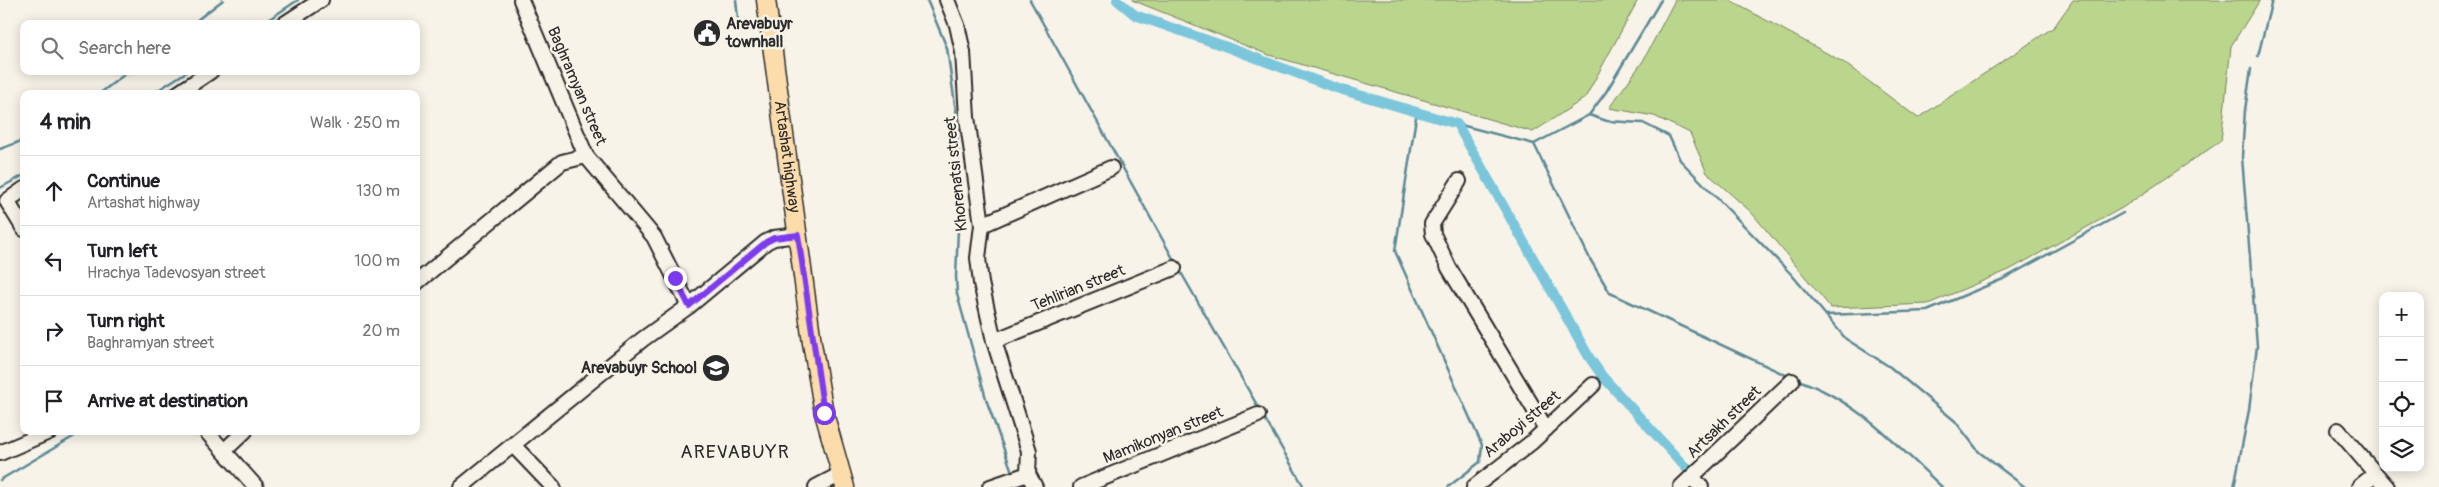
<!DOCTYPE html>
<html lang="en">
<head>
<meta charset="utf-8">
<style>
	body { margin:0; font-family:Pangolin,sans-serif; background:#f6f6f6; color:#202124 }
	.controls { position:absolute; right:15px; bottom:15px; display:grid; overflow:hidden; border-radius:10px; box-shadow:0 2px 12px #0003 }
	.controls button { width:45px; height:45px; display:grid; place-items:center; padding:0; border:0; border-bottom:1px solid #e0e0e0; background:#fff; color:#202124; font:25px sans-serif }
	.stop { position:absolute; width:15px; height:15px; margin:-11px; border:4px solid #7c3aed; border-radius:50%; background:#fff }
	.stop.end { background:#7c3aed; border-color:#fff; box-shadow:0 1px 5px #0008 }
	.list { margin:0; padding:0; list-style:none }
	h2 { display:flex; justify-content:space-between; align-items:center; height:65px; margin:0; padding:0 20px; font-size:21px }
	h2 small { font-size:16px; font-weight:400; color:#757577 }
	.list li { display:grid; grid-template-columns:32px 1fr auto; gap:15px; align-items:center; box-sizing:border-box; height:70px; padding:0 20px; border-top:1px solid #e0e0e0 }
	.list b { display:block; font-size:19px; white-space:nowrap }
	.list p { margin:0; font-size:16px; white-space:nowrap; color:#757577 }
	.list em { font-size:16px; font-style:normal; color:#757577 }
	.icon { flex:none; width:28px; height:28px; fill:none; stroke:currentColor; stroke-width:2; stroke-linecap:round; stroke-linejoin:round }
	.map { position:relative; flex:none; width:2439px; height:487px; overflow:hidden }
	.search { position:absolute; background:#fff; box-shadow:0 2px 12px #0003; left:20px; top:20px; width:400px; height:55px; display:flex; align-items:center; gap:12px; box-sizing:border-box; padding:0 18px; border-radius:10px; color:#757577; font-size:19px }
	.panel { position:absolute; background:#fff; box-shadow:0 2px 12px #0003; left:20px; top:90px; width:400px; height:345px; border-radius:10px }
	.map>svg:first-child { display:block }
</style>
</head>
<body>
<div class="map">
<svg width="2439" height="487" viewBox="0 0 2439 487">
	<rect width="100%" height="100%" fill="#f7f3e8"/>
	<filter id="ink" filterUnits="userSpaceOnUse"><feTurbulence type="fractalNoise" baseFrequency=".02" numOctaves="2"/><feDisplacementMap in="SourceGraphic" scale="10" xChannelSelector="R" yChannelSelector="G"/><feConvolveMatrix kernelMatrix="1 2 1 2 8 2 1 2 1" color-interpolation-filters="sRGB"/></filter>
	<g filter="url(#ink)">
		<g fill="#bad58c" stroke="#72805c">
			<path d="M1132,0H1638L1585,98L1533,132L1269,55Z"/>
			<path d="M1675,0H1729L1843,62L1918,118L2054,27L2073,0H2260L2231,46L2221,141L2122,208L2009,270L1928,304L1831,308L1751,212L1707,173L1690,133L1654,116L1609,108L1643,61Z"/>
		</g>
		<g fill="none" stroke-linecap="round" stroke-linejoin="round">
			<g stroke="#5c8895" stroke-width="2.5">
				<path d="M736,0L739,28"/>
				<path d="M927,0L947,48L956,112L960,180L956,277L957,294L987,402L1011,469"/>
				<path d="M1030,0L1175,262"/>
				<path d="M192,24L223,0"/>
				<path d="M262,24L298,0"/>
				<path d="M2258,56L2272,0"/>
				<path d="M99,94L129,71"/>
				<path d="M152,94L188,71"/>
				<path d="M1417,111L1395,251L1482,445L1480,462L1448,487"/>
				<path d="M1589,115L1606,92L1661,0"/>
				<path d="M1457,124L1534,144L1590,259L1610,293L1790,377"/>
				<path d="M1534,144L1589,115L1607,121L1643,123L1669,136L1680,160L1791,274L1846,339L1890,367L1955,421L1979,452L2025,487"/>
				<path d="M0,149L24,140"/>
				<path d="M0,188L24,175"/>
				<path d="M1179,269L1304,487"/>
				<path d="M1826,315L1927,311L2003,279L2123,213"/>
				<path d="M1795,379C1854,398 1898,446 1942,487"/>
				<path d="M0,480L83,431"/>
				<path d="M2234,487L2249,410L2257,346L2242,157L2245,110L2251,69"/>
			</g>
			<path stroke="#7cc6dc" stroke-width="10" d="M1117,0L1135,15L1224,46L1336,88L1457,124L1589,357L1603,377L1688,470"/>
			<defs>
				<g id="minor">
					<path d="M521,0L586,156L654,237L689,306"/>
					<path d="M947,0L957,25L963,52L967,117L982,225L978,258L981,283L994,341L1029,451L1028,474L1035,487"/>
					<path d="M284,24L321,0"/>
					<path d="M177,94L211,71"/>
					<path d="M1459,181L1432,224L1433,234L1449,268L1546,429"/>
					<path d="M24,189L7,201L24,229"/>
					<path d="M982,225L1111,168"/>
					<path d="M416,283L562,162L586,156"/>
					<path d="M994,341L1174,268"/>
					<path d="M2338,430L2387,487"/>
					<path d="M206,431L256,487"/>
					<path d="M513,445L553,487"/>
					<path d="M224,451L245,431"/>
					<path d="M0,453L51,431"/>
					<path d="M1692,477L1701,487"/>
					<path d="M461,487L643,339L689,306L766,242L774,238L798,235"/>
					<path d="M816,487L841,474"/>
					<path d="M990,487L1028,474"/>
					<path d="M1081,487L1258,415"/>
					<path d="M1474,487L1532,442L1593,385"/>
					<path d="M1681,487L1792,381"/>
					<path d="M2359,487L2375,474"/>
				</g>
				<g id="major">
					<path id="s1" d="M766,0L812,343L824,413L845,487"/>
				</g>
			</defs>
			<use href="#minor" stroke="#2b2b2b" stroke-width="18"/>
			<use href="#major" stroke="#2b2b2b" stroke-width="21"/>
			<use href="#minor" stroke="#f7f3e8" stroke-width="14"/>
			<use href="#major" stroke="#fddcac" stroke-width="18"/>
		</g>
	</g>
	<g fill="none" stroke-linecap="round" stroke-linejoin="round" filter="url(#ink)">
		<path stroke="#7c3aed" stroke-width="6" d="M675,278L689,306L766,242L774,238L798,235L824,413"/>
	</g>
	<defs>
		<symbol id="civic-disc" viewBox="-11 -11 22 22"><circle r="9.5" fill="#2b2b2b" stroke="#f7f3e8"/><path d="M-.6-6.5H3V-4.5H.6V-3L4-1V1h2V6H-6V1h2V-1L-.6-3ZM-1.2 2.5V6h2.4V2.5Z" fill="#fff"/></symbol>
		<symbol id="school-disc" viewBox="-11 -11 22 22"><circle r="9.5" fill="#2b2b2b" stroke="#f7f3e8"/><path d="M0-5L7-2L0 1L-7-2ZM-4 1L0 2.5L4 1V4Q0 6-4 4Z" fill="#fff"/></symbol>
	</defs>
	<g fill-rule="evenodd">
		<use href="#civic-disc" x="691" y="17" width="32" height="32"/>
		<use href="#school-disc" x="700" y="352" width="32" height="32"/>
	</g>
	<g text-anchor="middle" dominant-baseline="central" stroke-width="5" stroke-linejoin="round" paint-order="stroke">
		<g font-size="16" font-weight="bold" fill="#2b2b2b" stroke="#f7f3e8" text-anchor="start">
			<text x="726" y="24">Arevabuyr<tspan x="726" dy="18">townhall</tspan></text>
			<text x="697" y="368" text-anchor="end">Arevabuyr School</text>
		</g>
		<g font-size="16" fill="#2b2b2b" stroke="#f7f3e8">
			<text transform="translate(577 86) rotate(67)">Baghramyan street</text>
			<text stroke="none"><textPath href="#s1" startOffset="158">Artashat highway</textPath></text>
			<text transform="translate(956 174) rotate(-96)">Khorenatsi street</text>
			<text transform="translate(1078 288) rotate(-22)">Tehlirian street</text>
			<text transform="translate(1724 422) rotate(-44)">Artsakh street</text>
			<text transform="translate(1522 424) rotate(-40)">Araboyi street</text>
			<text transform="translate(1163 435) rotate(-22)">Mamikonyan street</text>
		</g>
		<g font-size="19" letter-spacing="1" fill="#2b2b2b" stroke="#f7f3e8">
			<text x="735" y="452">AREVABUYR</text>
		</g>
	</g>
</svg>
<div class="controls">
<button>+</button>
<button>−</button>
<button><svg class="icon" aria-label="locate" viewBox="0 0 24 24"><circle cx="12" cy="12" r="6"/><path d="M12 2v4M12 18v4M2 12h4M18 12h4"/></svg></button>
<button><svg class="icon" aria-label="layers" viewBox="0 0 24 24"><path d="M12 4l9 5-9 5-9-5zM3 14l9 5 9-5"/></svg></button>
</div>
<div class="stop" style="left:824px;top:413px"></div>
<div class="stop end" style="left:675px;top:278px"></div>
<div class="search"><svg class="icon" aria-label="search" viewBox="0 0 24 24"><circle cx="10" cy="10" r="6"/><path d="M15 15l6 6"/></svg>Search here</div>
<section class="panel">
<h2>4 min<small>Walk · 250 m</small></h2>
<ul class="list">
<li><svg class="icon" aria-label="ahead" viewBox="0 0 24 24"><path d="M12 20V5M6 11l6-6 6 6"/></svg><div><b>Continue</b><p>Artashat highway</p></div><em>130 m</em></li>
<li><svg class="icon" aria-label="left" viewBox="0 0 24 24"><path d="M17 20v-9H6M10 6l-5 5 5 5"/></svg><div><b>Turn left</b><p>Hrachya Tadevosyan street</p></div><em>100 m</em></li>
<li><svg class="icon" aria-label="right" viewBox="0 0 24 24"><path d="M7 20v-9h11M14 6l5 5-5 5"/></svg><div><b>Turn right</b><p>Baghramyan street</p></div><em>20 m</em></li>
<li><svg class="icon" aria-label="arrive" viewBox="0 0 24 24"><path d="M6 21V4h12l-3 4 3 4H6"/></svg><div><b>Arrive at destination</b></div></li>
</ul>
</section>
</div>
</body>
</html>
